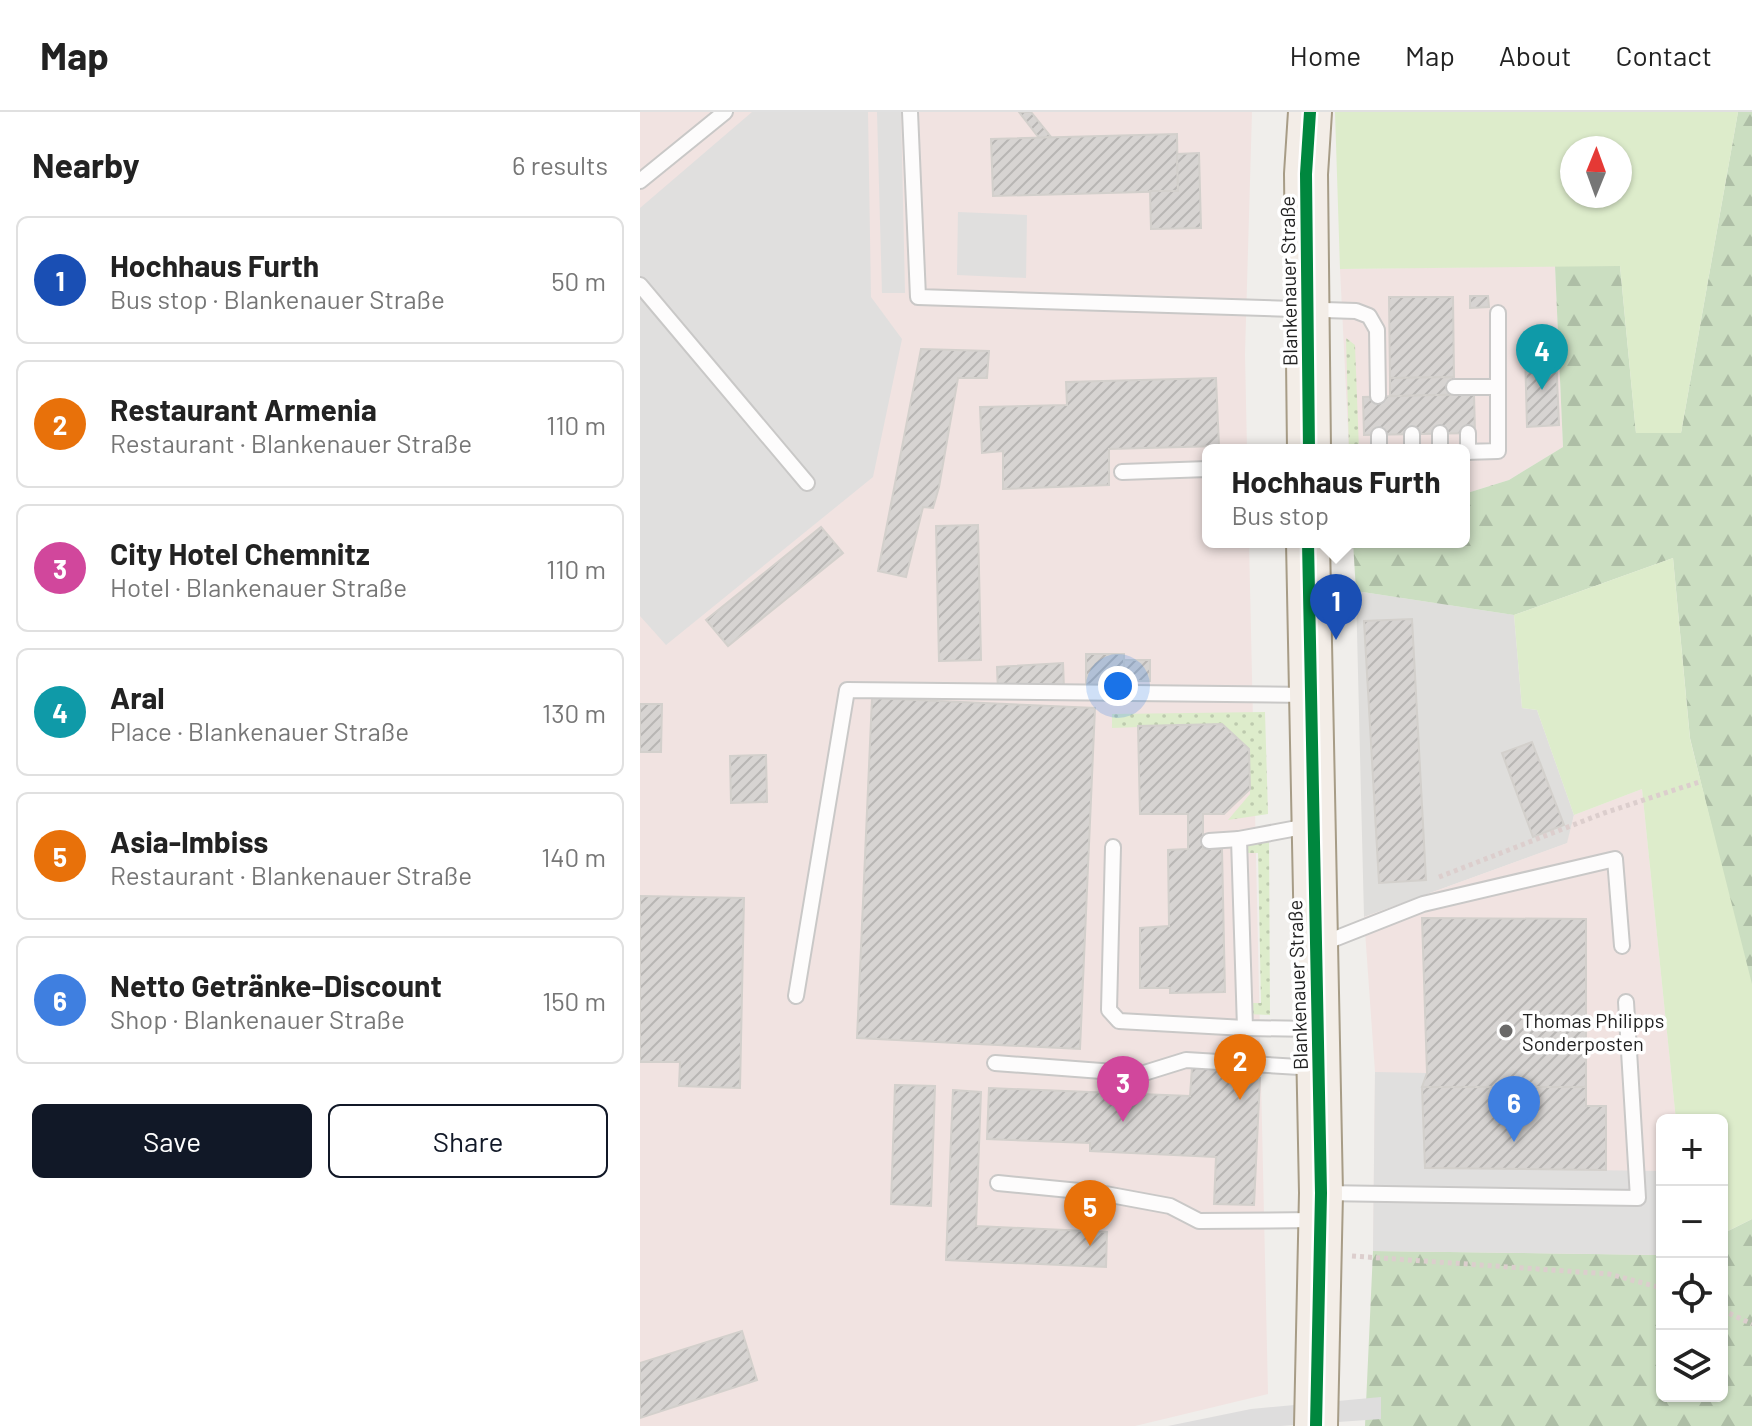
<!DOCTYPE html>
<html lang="en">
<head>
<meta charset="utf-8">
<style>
	body { margin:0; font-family:Barlow,sans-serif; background:#f6f6f6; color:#222 }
	.controls { position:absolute; right:24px; bottom:24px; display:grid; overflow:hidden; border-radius:12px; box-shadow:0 2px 6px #0004 }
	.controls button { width:72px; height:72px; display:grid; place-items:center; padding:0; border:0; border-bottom:2px solid #e0e0e0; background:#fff; color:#222; font:40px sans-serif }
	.compass { position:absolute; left:920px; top:24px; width:72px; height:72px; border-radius:50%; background:#fff; box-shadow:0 2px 6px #0004; rotate:1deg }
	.you { position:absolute; left:478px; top:574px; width:28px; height:28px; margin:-20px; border:6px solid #fff; border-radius:50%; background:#1a73e8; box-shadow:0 0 0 12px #1a73e833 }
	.badge { display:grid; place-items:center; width:52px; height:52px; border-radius:50%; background:#111827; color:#fff; font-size:26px; font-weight:700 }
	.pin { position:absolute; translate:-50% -66px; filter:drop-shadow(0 2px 4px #0008) }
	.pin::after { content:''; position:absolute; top:42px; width:28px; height:24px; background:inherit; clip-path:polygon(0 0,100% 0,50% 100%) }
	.popup { position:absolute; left:562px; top:332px; width:268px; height:104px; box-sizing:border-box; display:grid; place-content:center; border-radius:12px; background:#fff; filter:drop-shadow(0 2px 6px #0005); font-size:26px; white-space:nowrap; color:#767676 }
	.popup b { font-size:30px; color:#222 }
	.popup::after { content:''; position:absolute; left:50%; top:100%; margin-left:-16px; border:16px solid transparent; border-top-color:#fff }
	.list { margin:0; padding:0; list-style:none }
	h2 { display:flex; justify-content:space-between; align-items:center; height:104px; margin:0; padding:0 32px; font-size:34px }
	h2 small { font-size:26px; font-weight:400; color:#767676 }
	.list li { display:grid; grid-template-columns:52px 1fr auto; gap:24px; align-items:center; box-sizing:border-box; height:128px; margin:0 16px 16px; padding:0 16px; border:2px solid #e0e0e0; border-radius:12px }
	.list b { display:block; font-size:30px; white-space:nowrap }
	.list p { margin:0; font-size:26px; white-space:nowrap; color:#767676 }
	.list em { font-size:26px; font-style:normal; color:#767676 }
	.actions { display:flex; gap:16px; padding:24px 32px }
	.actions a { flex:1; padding:18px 0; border:2px solid #111827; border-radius:12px; text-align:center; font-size:28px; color:#111827 }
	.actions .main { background:#111827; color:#fff }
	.icon { flex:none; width:44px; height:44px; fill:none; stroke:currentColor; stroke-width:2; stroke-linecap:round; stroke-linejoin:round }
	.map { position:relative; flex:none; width:1112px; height:1314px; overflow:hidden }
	header { display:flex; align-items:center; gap:48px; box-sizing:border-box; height:112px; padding:0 40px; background:#fff; border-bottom:2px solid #e0e0e0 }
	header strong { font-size:38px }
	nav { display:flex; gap:44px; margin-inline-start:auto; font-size:28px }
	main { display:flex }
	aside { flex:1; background:#fff }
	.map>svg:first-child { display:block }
</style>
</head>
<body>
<header>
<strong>Map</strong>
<nav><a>Home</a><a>Map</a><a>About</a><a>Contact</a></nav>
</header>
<main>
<aside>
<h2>Nearby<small>6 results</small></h2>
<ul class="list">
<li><span class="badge" style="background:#1a4fb4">1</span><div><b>Hochhaus Furth</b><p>Bus stop · Blankenauer Straße</p></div><em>50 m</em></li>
<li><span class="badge" style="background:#e8710a">2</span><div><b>Restaurant Armenia</b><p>Restaurant · Blankenauer Straße</p></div><em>110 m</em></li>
<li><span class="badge" style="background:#d1479c">3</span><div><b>City Hotel Chemnitz</b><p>Hotel · Blankenauer Straße</p></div><em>110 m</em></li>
<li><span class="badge" style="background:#0f9aa8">4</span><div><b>Aral</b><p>Place · Blankenauer Straße</p></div><em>130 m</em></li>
<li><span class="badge" style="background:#e8710a">5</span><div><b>Asia-Imbiss</b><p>Restaurant · Blankenauer Straße</p></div><em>140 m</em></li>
<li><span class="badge" style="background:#3f7fe0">6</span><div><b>Netto Getränke-Discount</b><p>Shop · Blankenauer Straße</p></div><em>150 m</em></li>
</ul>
<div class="actions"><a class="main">Save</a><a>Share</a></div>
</aside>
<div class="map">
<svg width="1112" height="1314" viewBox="0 0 1112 1314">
	<defs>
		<pattern id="grass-dots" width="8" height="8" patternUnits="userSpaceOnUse" patternTransform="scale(2)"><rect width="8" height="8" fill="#ddeccb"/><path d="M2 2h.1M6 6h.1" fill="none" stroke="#bdcaae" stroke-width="1.8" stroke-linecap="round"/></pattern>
		<pattern id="forest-firs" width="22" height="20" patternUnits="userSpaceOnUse" patternTransform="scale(2)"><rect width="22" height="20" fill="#cbdec1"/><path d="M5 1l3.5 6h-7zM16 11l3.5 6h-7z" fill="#aebea6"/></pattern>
		<pattern id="building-hatch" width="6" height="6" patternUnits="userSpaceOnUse" patternTransform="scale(2)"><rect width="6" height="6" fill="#d7d4d2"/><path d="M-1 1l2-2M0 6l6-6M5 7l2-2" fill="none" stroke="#b8b6b4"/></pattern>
	</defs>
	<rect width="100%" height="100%" fill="#f0eeeb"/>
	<path fill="#dfdedc" d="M716,479L874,503L882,596L897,598L934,703L928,731L724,805Z"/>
	<g fill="#f1e3e1">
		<path d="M0,0H612L605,242L607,338H568V430H609L628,1282L495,1314H0Z"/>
		<path d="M915,154L923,335L869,368L824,382V338H709L700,157Z"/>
		<path d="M1002,677L1036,1008H1022V1143L733,1139L735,960L724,805L927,731L934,703Z"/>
	</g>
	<g fill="url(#grass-dots)">
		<path d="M706,226L715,233L719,338H709Z"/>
		<path d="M625,600L628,702L588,708L610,682L609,638L582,612L472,616V602Z"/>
		<path d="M629,726L630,903L606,902V891H621L618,741H602V729Z"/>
	</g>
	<g fill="url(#forest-firs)">
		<path d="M1098,0H1112V880L1050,626L1033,446L874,503L716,479L713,430H824V382L869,368L923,335L915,154H980L996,321H1041Z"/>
		<path d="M1112,1107V1314H725L733,1139L1022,1143V1284H1082V1122Z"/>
	</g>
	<g fill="#ddeccb" fill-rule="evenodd">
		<path d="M695,0H1098L1041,321H996L980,154L700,157ZM932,36H980V84H932Z"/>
		<path d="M1033,446L1050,627L1112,872V1107L1082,1122V1008H1036L1002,677L934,703L897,598L882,596L874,503Z"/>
	</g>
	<g fill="#e0dfde">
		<path d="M112,0H228L231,185L262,227L233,365L26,533L0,504V96Z"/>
		<path d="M237,0H261L265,181H242Z"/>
		<path d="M318,100L387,103L386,166L317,163Z"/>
		<path d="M735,960L787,961L786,1056L1022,1059V1143L733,1139Z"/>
	</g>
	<path fill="#dedddd" d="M741,1285V1307L641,1314H528L611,1297Z"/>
	<g fill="url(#building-hatch)" stroke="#d3d0cc" stroke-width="2">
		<path d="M379,0H391L411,25L399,26Z"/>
		<path d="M537,22L538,79L353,84L351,27Z"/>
		<path d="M559,41L561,116L511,117L510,79H538L537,42Z"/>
		<path d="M830,184H848L849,195L830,196Z"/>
		<path d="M749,185H813L814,265L750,266Z"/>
		<path d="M281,237L349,239L347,266H318L299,375L293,396L283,395L266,465L238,459Z"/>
		<path d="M885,239L916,243L919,313L887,315Z"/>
		<path d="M814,265V283L750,284V266Z"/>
		<path d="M576,266L579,334L469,337V373L363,377V339L342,341L340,295L427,293L426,270Z"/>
		<path d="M834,282L835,321L724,323L723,285Z"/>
		<path d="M338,413L341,548L299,549L296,414Z"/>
		<path d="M181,415L203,441L88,534L66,508Z"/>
		<path d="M772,507L786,768L739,771L724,509Z"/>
		<rect x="446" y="542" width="38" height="33"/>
		<rect x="484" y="548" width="26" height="21"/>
		<path d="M423,551L424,576L358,579L357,555Z"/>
		<path d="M232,586L455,596L440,937L217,926Z"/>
		<path d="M0,592H22L21,640H0Z"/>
		<path d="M582,612L609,637L610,677L584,702H563V737H582L585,880L530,881V876H500V816L529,814L528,738L548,737V702H500L498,614Z"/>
		<path d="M892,630L924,713L893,725L862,641Z"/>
		<path d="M126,643L127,690L91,691L90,644Z"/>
		<path d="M0,784L104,786L100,976L39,974L40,950H0Z"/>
		<path d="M782,806L946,807V975H782L787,961Z"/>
		<path d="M552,955L601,957V965L620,966L614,1093L574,1092L576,1045L450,1039V1031L347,1027L349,976L550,984Z"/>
		<path d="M255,973L295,974L291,1094L251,1092Z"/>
		<path d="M782,975H946V994H966V1058L785,1056Z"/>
		<path d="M313,978L341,980L336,1114L467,1120L466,1155L306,1148Z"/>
		<path d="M102,1219L117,1268L0,1306V1251Z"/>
	</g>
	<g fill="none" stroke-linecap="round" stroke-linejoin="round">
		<defs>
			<g id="service">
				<path d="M270,0L278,185L716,199L729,204L737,218L738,284"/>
				<path d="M0,69L85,0"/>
				<path d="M0,173L167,371"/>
				<path d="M814,275H857"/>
				<path d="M800,321V338"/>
				<path d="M772,322V338"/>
				<path d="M739,323V338"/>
				<path d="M824,340L858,339V201"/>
				<path d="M828,340V321"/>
				<path d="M482,360L568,357"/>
				<path d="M668,714L599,727L605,916L676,917"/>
				<path d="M569,729L599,727"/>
				<path d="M473,735L469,898L479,909L605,916"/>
				<path d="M679,833L783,792L975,747L982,834"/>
				<path d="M156,884L207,578L668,583"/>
				<path d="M355,951L501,962L546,948L676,956"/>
				<path d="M358,1071L460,1081L530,1094L559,1109L676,1108"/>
				<path d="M683,1081L998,1086L986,890"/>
			</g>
			<g id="primary">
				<path d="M669,338L666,62L670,0"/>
				<path d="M668,430L681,1081L676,1314"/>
			</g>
		</defs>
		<use href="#service" stroke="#c9c8c7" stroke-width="18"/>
		<use href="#primary" stroke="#a79c86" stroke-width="46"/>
		<g stroke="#dccecd" stroke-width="5" stroke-dasharray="4 4" stroke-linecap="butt">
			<path d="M799,765L964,701L1059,670"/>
			<path d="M712,1144L969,1162L1022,1176"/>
			<path d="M1082,1198L1112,1212"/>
		</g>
		<use href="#service" stroke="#fdfcfc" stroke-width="14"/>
		<use href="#primary" stroke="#f3ede7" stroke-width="42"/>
		<defs>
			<g id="cycleway">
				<path d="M669,338L666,62L670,0"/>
				<path d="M668,430L681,1081L676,1314"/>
			</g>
		</defs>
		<use href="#cycleway" stroke="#fff" stroke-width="17"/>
		<use href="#cycleway" stroke="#00873e" stroke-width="12"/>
	</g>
	<circle fill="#6a6968" stroke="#fff" stroke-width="3" cx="866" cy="919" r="8"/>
	<g text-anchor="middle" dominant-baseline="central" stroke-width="7" stroke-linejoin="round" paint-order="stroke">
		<g font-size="20" fill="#222" stroke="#fff">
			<text transform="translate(648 169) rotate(-91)">Blankenauer Straße</text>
			<text transform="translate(657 873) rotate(-92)">Blankenauer Straße</text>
		</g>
		<g font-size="20" fill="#222" stroke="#fff" text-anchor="start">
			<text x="882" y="908">Thomas Philipps<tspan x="882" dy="23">Sonderposten</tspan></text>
		</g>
	</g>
</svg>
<div class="controls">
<button>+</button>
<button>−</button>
<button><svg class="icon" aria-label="locate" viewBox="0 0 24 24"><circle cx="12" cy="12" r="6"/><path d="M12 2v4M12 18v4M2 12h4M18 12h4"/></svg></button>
<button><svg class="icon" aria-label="layers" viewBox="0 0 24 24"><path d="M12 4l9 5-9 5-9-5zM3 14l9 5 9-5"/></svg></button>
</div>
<svg class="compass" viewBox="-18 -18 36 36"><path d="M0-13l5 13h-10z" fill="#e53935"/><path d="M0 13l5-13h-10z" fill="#767676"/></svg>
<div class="you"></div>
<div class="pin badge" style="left:696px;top:528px;background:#1a4fb4">1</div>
<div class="popup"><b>Hochhaus Furth</b>Bus stop</div>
<div class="pin badge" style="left:600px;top:988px;background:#e8710a">2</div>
<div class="pin badge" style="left:483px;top:1010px;background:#d1479c">3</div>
<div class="pin badge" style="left:902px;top:278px;background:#0f9aa8">4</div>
<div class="pin badge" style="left:450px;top:1134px;background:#e8710a">5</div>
<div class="pin badge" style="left:874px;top:1030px;background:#3f7fe0">6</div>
</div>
</main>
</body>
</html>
